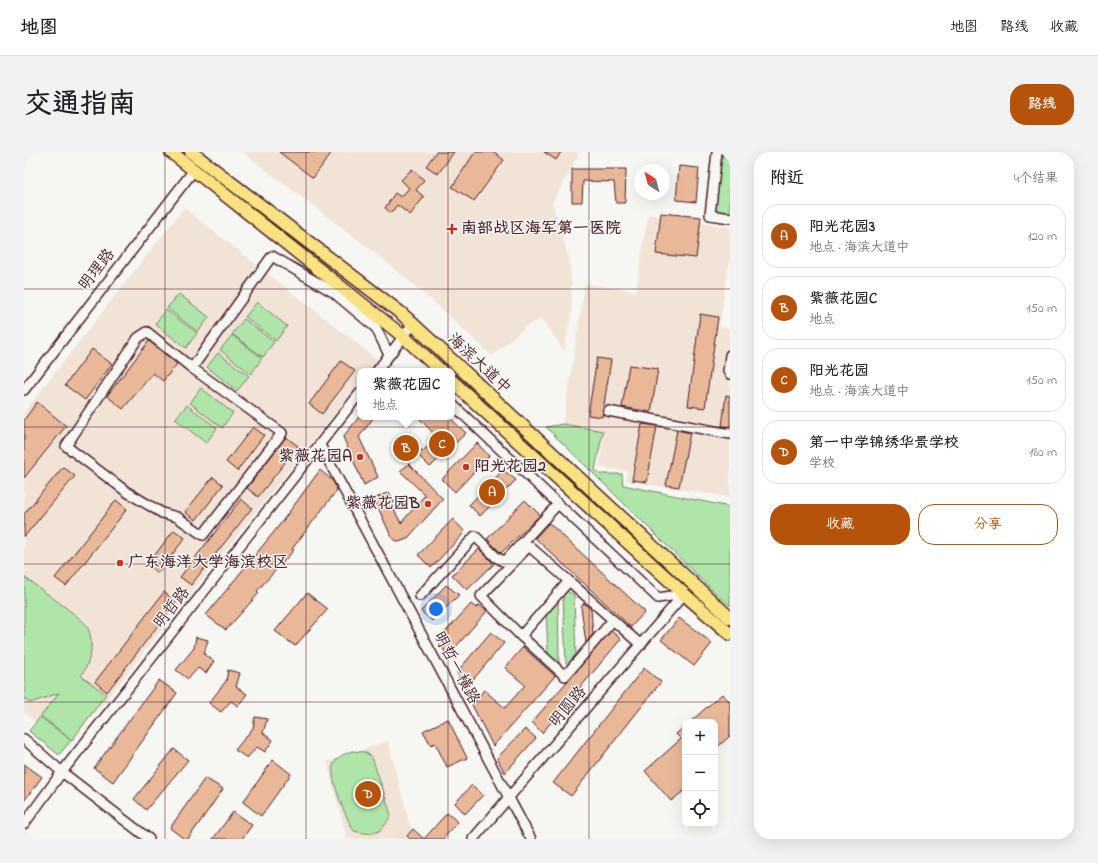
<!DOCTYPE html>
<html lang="zh">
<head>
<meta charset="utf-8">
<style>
	body { margin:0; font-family:"Indie Flower","LXGW WenKai TC",sans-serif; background:#f2f2f2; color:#202124 }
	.controls { position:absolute; right:12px; bottom:12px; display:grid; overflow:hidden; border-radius:8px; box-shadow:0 4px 16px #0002 }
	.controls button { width:36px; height:36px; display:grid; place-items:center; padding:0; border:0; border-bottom:1px solid #e0e0e0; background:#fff; color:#202124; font:20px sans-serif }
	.compass { position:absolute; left:610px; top:12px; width:36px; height:36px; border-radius:50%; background:#fff; box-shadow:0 4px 16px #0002; rotate:324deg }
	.you { position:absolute; left:412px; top:457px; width:14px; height:14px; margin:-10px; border:3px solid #fff; border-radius:50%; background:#1a73e8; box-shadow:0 0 0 6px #1a73e833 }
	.badge { display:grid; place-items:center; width:26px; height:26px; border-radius:50%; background:#b45309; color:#fff; font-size:13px; font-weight:700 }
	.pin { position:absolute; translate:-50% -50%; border:2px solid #fff; box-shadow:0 1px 4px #0006 }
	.popup { position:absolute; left:333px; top:216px; width:98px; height:52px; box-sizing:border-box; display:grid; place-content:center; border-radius:8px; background:#fff; filter:drop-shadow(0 1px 3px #0005); font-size:13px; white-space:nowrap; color:#757577 }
	.popup b { font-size:15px; color:#202124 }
	.popup::after { content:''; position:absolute; left:50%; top:100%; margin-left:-8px; border:8px solid transparent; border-top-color:#fff }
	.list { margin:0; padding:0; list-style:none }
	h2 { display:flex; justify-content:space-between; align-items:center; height:52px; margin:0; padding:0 16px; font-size:17px }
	h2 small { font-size:13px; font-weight:400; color:#757577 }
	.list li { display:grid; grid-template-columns:26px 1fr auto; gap:12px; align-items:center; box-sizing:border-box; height:64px; margin:0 8px 8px; padding:0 8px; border:1px solid #e0e0e0; border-radius:16px }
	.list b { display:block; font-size:15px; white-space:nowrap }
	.list p { margin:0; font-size:13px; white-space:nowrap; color:#757577 }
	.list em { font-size:13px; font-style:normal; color:#757577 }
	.actions { display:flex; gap:8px; padding:12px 16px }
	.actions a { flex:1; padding:9px 0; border:1px solid #b45309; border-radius:16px; text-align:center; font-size:14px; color:#b45309 }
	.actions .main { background:#b45309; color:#fff }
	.icon { flex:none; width:22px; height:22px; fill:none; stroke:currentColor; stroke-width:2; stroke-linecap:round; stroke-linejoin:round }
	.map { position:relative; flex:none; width:706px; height:687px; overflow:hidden; border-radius:16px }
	header { display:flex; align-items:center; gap:24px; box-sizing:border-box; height:56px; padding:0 20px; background:#fff; border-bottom:1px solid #e0e0e0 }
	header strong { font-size:19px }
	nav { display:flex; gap:22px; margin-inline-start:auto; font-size:14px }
	.intro { display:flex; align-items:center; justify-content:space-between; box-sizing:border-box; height:96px; padding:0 24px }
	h1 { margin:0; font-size:28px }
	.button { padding:10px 18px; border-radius:16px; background:#b45309; color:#fff; font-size:14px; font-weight:700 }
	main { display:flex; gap:24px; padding:0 24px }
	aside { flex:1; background:#fff; border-radius:16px; box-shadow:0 4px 16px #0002 }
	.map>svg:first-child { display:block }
</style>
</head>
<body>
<header>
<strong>地图</strong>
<nav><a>地图</a><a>路线</a><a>收藏</a></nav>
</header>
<div class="intro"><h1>交通指南</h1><a class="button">路线</a></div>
<main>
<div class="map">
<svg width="706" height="687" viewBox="0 0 706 687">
	<rect width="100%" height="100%" fill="#f6f6f2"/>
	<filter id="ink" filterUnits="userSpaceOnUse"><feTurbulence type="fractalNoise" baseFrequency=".025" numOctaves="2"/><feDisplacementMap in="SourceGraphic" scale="8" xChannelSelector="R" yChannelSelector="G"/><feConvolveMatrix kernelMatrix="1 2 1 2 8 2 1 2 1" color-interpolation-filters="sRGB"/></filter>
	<g filter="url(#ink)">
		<g fill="#f2e3d7">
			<path d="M218,0H556L528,51L546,110L548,156L540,199L518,166L501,175L468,204L411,151L354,103Z"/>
			<path d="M160,56L354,208L345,219H336V230L44,595L0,561V260Z"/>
			<path d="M624,62L706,75V106L695,175L706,177V345L602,329L603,319L575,315L580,279L539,272L561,132L612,139Z"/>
			<path d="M364,589L386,674L399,687H323L303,610Z"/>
		</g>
		<g fill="#aee6a9" stroke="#7c826a">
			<path d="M695,0H706V60H689Z"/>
			<path d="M155,142L185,165L174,180L143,156Z"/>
			<path d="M233,150L263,174L252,189L221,165Z"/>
			<path d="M142,158L173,181L162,196L131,172Z"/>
			<path d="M220,167L250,190L239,205L208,182Z"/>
			<path d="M208,183L238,206L227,222L196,198Z"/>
			<path d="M194,201L225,224L213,239L183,215Z"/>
			<path d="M177,236L209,261L198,276L166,251Z"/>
			<path d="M163,253L193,276L182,291L151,267Z"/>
			<path d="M539,272L579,279L571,318L576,322H598L599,333L706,355V454L684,434L522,275Z"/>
			<path d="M0,425C9,432 61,468 63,474C71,491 67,509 57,524L82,542L48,588L17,564L35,541L6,551L0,547Z"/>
			<path d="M543,439L550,443L552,506L546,514L542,511L539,444Z"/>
			<path d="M534,446L535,511L524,502L522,459Z"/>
			<path d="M16,565L47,588L35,603L5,579Z"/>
			<path d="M328,599L341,600L348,605L367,663C357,682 351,684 330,679C322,666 306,628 309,614C312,605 320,602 328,599Z"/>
		</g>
		<g fill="#e9b899" stroke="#4a1f2b">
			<path d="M255,0H308L289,26Z"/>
			<path d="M412,0H430L414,22L402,14Z"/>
			<path d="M451,0H470L480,8L450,49L428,35Z"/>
			<path d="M520,0H537L532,8Z"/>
			<path d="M655,14L675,16L672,50L652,48Z"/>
			<path d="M388,17L400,28L392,38L400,45L386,63L373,53L367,61L361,56L371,41L377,45L385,36L377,28Z"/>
			<path d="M548,17H602L601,51H592L590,30L559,29L558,50H548Z"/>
			<path d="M637,61L677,65L672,106L632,102Z"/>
			<path d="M676,162L694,165L681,256L664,254Z"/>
			<path d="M125,189L153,212L139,229L129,221L99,257L83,244Z"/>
			<path d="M68,197L88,212L61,248L41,233Z"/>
			<path d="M573,206L587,208L578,265L564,263Z"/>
			<path d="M317,209L331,219L298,262L285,252Z"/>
			<path d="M605,213L634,217L627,260L598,255Z"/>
			<path d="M702,243L706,244V275L698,274Z"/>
			<path d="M13,250L42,274L0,326V268Z"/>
			<path d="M335,265H350L335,285L354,325L340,333L319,285Z"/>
			<path d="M394,265H425L442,281L406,315L392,301L386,309L369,296L378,284L386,286L398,300L413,285Z"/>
			<path d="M618,272L633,274L623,330L608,328Z"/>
			<path d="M229,275L240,283L213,319L202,310Z"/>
			<path d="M653,278L666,281L655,335L642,333Z"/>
			<path d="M262,285L274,294L234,345L223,336Z"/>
			<path d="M453,291L465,304L431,340L418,327Z"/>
			<path d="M385,312L419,347L383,387L375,390L368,386L350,347L365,340L370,350L368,354L377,371L401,343L376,319Z"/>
			<path d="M39,315L51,324L0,385V362Z"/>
			<path d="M296,318L309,329L313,338L268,397L270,398L233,439L235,441L202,478L182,463L254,375Z"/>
			<path d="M479,318L492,328L456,364L445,353Z"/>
			<path d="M189,325L199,333L172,368L161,360Z"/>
			<path d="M217,347L228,356L167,433L156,425Z"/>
			<path d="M92,348L103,357L42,434L31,426Z"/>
			<path d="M501,348L516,363L477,401L463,387Z"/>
			<path d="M429,367L441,380L407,416L394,403Z"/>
			<path d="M525,371L621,460L607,475L511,386Z"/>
			<path d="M150,378L161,386L134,421L123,413Z"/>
			<path d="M455,397L470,412L443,438L428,423Z"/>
			<path d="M422,433L435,443L408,469L397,459Z"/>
			<path d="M140,440L152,450L83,540L71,530Z"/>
			<path d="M283,441L304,457L271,494L251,479Z"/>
			<path d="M560,451L567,457L569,482L562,491L557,455Z"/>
			<path d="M447,452L452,456L455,453L463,459L423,505L415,487Z"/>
			<path d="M655,466L688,491L670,514L637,488Z"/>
			<path d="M587,479L597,487L518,581L508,570Z"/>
			<path d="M467,480L480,491L441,537L433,520Z"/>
			<path d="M172,485L184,488L180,502L190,509L182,521L174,516L164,527L152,518L170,496Z"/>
			<path d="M499,495L531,524L469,594L448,553L460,538L481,556L501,533L481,516Z"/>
			<path d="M620,516L637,530L547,644L529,631Z"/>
			<path d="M204,518L216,521L212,535L223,542L214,554L207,549L197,560L185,551L202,529Z"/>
			<path d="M135,528L153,541L89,630L70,616Z"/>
			<path d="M698,542L706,550V584L691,597V570H666Z"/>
			<path d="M231,565L243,567L239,581L249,588L241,600L233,595L223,606L211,598L229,576Z"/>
			<path d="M424,567L443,606L423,615L411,591L407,593L399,579Z"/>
			<path d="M661,574V638L647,649L621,619L657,587L652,582Z"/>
			<path d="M501,577L512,586L481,621L473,606Z"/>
			<path d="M150,597L164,608L122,658L110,647Z"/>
			<path d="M249,608L267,622L237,664L219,650Z"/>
			<path d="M0,612L18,625L0,649Z"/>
			<path d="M181,626L199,637L164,687H160L146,676Z"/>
			<path d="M448,633L459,643L441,662L431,651Z"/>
			<path d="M209,660L228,673L218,687H189Z"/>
			<path d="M423,661L434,670L419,687H386L383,684L389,677L400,687Z"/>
		</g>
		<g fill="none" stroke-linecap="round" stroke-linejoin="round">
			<defs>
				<g id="minor">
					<path d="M693,0L686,63L706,66"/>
					<path d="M706,203L704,219L706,222"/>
					<path d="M168,216L123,180L114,186L42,294L103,340L138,361L153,365L179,383L258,281L168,216L248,104L309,140L352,176L365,203"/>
					<path d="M353,219L389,172"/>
					<path d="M0,238L170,18"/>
					<path d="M428,252L634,446L660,442"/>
					<path d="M584,259L706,282"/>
					<path d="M296,293L507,687"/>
					<path d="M396,444L451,384L472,405L479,409L484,406L534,352"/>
					<path d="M589,468L541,524L497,484L545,429L617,493"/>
					<path d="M497,484L457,444L505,394L545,429"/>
					<path d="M0,587L38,620L125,687"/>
					<path d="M0,672L38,620L336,241"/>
					<path d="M449,687L660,442"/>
				</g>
				<g id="major">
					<path d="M147,0L380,185L417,219"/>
					<path d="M167,0L378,162L706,466"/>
					<path d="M428,229L660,442L706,482"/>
				</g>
			</defs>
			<use href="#minor" stroke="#4a1f2b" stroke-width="12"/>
			<use href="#major" stroke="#4a1f2b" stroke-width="15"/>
			<use href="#minor" stroke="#f6f6f2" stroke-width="9"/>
			<use href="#major" stroke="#f8e281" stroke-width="12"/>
		</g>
	</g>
	<path fill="none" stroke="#4a1f2b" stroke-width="1" stroke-opacity="0.55" d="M141,0V687M282,0V687M424,0V687M565,0V687M0,137H706M0,275H706M0,412H706M0,550H706"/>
	<g fill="#c8321e" stroke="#f6f6f2" stroke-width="1.5">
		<path d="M426 71h4v4h4v4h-4v4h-4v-4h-4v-4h4z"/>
		<circle cx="336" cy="305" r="4"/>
		<circle cx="442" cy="315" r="4"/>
		<circle cx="404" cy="352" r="4"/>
		<circle cx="96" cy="411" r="4"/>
	</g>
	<g text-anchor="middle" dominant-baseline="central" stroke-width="3" stroke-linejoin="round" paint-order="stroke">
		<g font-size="16" font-weight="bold" fill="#4a1f2b" stroke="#f6f6f2" text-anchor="start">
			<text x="437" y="77">南部战区海军第一医院</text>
			<text x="328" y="305" text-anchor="end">紫薇花园A</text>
			<text x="450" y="315">阳光花园2</text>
			<text x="396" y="352" text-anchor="end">紫薇花园B</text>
			<text x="104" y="411">广东海洋大学海滨校区</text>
		</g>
		<g font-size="16" fill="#4a1f2b" stroke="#f6f6f2">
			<text transform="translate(73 118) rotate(-52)">明理路</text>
			<text transform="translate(455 212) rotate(43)">海滨大道中</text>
			<text transform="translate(148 456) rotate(-52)">明哲路</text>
			<text transform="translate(432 516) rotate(62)">明哲一横路</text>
			<text transform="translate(544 555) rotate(-50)">明圆路</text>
		</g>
	</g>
</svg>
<div class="controls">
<button>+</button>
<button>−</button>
<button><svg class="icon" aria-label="locate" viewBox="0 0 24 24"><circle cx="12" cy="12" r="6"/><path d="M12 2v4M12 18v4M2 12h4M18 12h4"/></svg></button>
</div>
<svg class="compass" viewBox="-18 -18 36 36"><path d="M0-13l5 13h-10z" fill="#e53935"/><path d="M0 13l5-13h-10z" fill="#757577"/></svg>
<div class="you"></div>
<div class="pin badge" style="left:468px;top:340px">A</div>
<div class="pin badge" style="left:382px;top:296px">B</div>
<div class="popup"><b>紫薇花园C</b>地点</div>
<div class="pin badge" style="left:418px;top:292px">C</div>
<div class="pin badge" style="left:344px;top:642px">D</div>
</div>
<aside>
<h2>附近<small>4个结果</small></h2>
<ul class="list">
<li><span class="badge">A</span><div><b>阳光花园3</b><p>地点 · 海滨大道中</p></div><em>120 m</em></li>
<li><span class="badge">B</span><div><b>紫薇花园C</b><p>地点</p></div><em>150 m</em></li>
<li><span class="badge">C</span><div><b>阳光花园</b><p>地点 · 海滨大道中</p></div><em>150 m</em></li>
<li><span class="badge">D</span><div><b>第一中学锦绣华景学校</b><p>学校</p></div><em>180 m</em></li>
</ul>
<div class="actions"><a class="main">收藏</a><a>分享</a></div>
</aside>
</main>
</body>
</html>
